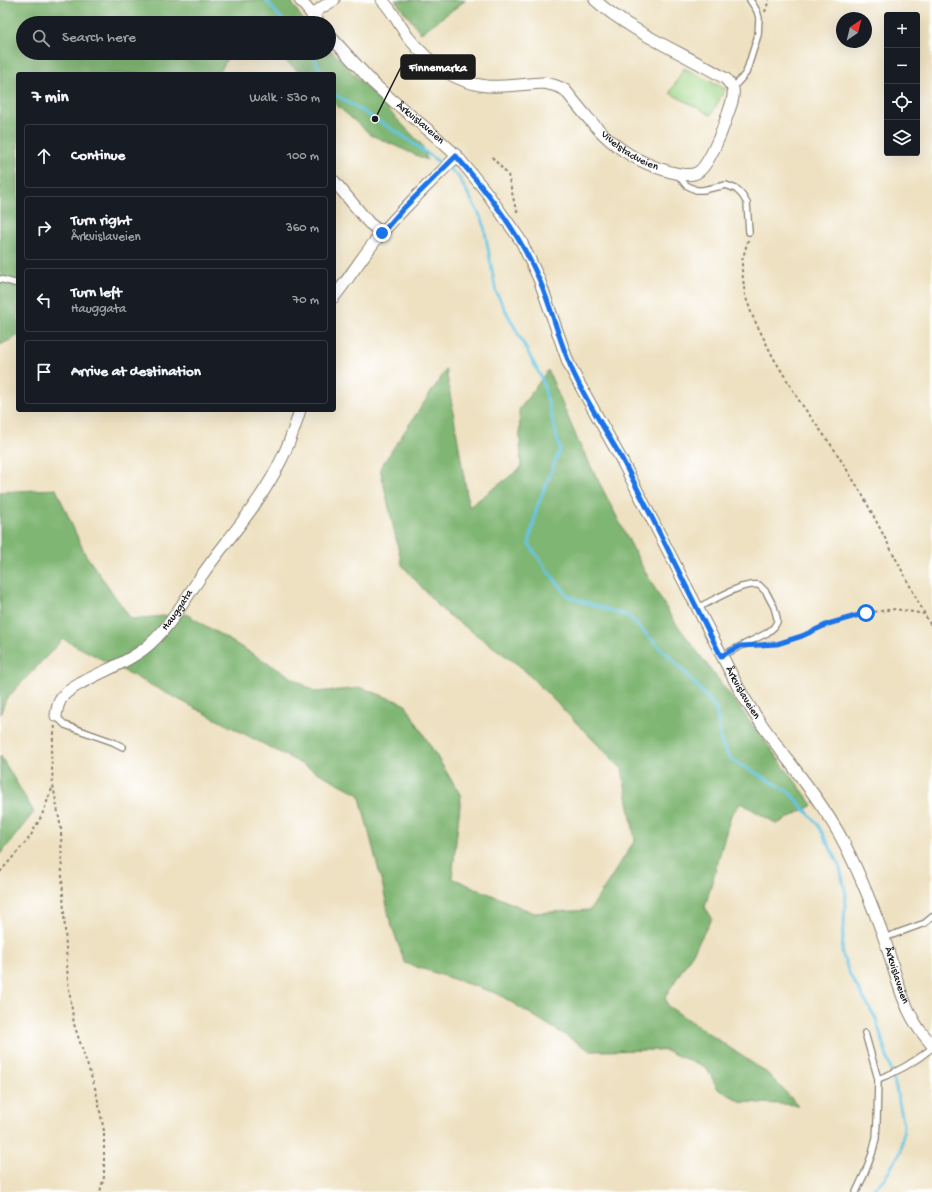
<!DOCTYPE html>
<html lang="en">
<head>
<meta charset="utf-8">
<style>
	body { margin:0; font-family:"Gochi Hand",sans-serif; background:#242831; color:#f1f3f6 }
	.controls { position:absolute; right:12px; top:12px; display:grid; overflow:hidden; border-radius:4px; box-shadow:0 4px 16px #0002 }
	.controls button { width:36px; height:36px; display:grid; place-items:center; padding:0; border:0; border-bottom:1px solid #363941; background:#171b24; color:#f1f3f6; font:20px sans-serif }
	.compass { position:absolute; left:836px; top:12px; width:36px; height:36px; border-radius:50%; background:#171b24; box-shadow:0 4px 16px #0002; rotate:35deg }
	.stop { position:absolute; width:12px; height:12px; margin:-9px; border:3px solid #1a73e8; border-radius:50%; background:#fff }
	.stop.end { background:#1a73e8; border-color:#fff; box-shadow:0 1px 4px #0008 }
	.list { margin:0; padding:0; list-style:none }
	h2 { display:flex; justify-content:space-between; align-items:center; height:52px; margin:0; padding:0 16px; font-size:17px }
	h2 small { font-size:13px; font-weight:400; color:#9ea1a6 }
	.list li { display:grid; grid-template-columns:26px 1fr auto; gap:12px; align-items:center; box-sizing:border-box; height:64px; margin:0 8px 8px; padding:0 8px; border:1px solid #363941; border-radius:4px }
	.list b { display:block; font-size:15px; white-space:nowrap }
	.list p { margin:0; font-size:13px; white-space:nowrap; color:#9ea1a6 }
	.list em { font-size:13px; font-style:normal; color:#9ea1a6 }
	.icon { flex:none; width:22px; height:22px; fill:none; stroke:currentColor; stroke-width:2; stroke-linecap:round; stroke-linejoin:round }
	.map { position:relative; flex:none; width:932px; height:1192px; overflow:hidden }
	.search { position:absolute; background:#171b24; box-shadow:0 4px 16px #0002; left:16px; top:16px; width:320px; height:44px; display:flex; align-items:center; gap:10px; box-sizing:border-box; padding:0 14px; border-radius:22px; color:#9ea1a6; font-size:15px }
	.panel { position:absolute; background:#171b24; box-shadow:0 4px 16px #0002; left:16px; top:72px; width:320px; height:340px; border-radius:4px }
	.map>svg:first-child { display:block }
</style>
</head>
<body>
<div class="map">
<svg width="932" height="1192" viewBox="0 0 932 1192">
	<rect width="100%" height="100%" fill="#fff"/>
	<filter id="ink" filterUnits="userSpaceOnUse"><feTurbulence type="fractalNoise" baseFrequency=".025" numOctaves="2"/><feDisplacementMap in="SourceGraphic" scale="8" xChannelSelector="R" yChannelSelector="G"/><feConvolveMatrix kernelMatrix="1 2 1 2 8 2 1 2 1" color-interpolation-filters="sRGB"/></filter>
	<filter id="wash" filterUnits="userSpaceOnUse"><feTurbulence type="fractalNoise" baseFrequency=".012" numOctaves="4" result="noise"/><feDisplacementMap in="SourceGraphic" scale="16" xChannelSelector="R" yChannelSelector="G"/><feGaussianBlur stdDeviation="0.9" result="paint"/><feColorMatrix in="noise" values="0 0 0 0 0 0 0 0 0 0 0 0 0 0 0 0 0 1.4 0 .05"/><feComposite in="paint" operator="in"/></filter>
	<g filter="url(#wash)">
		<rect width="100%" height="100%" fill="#eee1c1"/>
		<path fill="#a0d586" stroke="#5e7851" d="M684,68L725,89L711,115L670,93Z"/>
		<g fill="#80b673" stroke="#4e6948">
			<path d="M0,0H290L305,23H23V53H230L219,74H18V336L0,345Z"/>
			<path d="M395,0H466L421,33Z"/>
			<path d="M329,48L422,145L427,160L371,135L334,103V74H301L277,53H329Z"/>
			<path d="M446,370L469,507L521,468L519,410L548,370L578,441L643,568L672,618L813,805L777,824L741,803L731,815L705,907L712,918L694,951L665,997L668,1006L767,1073L798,1105L742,1102L718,1089L706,1067L663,1050L591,1051L498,994L405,963L390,921L383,887L359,794L63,639L6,699L0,715V492L56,489L85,554L131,619L186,614L316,692L362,688L405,704L461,796L452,878L534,913L590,910L635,840L622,769L521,667L442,610L402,565L380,468Z"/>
			<path d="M0,755L34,812L0,855Z"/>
		</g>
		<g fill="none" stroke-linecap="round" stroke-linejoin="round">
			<g stroke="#66c5e4" stroke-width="3">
				<path d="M266,0L285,23"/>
				<path d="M310,53L314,58L323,74"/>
				<path d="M334,94L400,134L443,165"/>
				<path d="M448,168L458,176L483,221L496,292L542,379L560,449L537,507L529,544L547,570L569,597L628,616L682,669L716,708L721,742L730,759L788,791L817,823L839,864L846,894L842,953L850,975L876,1019L896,1088L904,1125L901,1151L884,1179L870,1192"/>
			</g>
		</g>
	</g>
	<g filter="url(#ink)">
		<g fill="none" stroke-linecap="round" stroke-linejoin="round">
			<defs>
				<g id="lane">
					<path d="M733,88L746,73L758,35L759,18L757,11L750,0"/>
					<path d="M677,174L686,185L696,190H703L726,185L736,189L742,195L747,203L749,232"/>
					<path d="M0,279L18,284"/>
					<path d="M697,608C715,600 739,583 759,585L766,592L774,607L777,618V622L774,627L767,633L721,656"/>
					<path d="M56,716L65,725L113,742L123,747"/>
					<path d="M884,938L925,923L932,917"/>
					<path d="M878,1079C898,1072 916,1061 932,1048"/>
					<path d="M856,1192L864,1175L872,1154L876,1138L877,1122L878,1079L865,1033"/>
				</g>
				<g id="street">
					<path d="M300,0L319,23"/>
					<path id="s1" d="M382,0C393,11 399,25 408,37C428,62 455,83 487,86C506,87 524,84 543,83C551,84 558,86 565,90C597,130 619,158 671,172C679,174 691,177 698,172C708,166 721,134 725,122C728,112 735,99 733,89C732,86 728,82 726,79C684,53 632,33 595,0"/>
					<path d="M312,16L321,8L334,0"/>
					<path id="s2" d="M329,35L373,83L392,100L433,134L457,156L487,193L521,241L539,279L568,362L577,380L621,459L738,687C769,743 816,788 845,845C860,874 872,905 883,935C894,966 900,1001 919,1029C923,1034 928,1040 932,1045"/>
					<path d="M334,181L369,223L382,233"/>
					<path d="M334,297C351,276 364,253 382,233C405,206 431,182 457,156"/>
					<path id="s3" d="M56,716C57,708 58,702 63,696C68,690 76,686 83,682C103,671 126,663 144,649C169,630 184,600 202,575C226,541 255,509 275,472C286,452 294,431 300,410"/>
				</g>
			</defs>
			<use href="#lane" stroke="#857e6e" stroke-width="8"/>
			<use href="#street" stroke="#857e6e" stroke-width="13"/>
			<g stroke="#857e6e" stroke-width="2" stroke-dasharray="3 3" stroke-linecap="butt">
				<path d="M765,12L769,0"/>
				<path d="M492,157L508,175L516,210L519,213"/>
				<path d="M748,240L742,261V270L745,295L752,315L773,357L800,402L834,449L862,494L932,628"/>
				<path d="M760,646L777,644L802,636L828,624L866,613L895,609L924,614"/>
				<path d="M55,726L51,752L53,785L61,829L62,878L68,982L74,1024L96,1091L104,1131V1177L100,1192"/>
				<path d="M0,872L30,837L42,815L53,786"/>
			</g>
			<use href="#lane" stroke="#fff" stroke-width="5.5"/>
			<use href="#street" stroke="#fff" stroke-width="11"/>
		</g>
	</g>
	<g fill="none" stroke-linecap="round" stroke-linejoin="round" filter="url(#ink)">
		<path stroke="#1a73e8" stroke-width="5" d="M382,233L402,210L456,156C489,194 519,233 539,279C553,311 560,346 576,378C589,406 607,432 622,459C656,524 688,591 721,656L740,646L777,644L802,636L828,624L866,613"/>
	</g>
	<g text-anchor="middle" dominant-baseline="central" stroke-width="3.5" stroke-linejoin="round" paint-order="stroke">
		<g font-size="11" fill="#1c1c1c" stroke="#fff">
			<text stroke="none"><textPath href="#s2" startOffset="127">Årkvislaveien</textPath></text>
			<text stroke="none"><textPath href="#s1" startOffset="310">Vivelstadveien</textPath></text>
			<text stroke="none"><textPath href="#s3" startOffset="167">Hauggata</textPath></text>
			<text stroke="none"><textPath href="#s2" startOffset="787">Årkvislaveien</textPath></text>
			<text stroke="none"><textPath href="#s2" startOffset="1111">Årkvislaveien</textPath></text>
		</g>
	</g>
	<path fill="none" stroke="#1c1c1c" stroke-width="1.5" d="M375 119L401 67"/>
	<circle fill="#1c1c1c" stroke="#fff" stroke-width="1.5" cx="375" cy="119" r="4"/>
	<rect fill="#1c1c1c" stroke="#1c1c1c" stroke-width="1.5" x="401" y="55" width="74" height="24" rx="4"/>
	<g font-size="12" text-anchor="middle" font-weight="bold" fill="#fff">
		<text x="438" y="71">Finnemarka</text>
	</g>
</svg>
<div class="controls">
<button>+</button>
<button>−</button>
<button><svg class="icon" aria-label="locate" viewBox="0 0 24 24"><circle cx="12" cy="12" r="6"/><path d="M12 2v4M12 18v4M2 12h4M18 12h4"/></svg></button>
<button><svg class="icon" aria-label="layers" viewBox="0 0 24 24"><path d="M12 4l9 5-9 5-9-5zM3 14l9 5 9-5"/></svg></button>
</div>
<svg class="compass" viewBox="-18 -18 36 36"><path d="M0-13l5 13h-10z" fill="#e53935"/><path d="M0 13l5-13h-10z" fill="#9ea1a6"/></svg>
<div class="stop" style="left:866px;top:613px"></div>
<div class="stop end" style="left:382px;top:233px"></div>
<div class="search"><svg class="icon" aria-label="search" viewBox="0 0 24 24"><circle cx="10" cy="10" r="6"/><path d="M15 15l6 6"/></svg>Search here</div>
<section class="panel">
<h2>7 min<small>Walk · 530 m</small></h2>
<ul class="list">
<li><svg class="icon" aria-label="ahead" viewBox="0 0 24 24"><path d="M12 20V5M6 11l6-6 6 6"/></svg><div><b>Continue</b></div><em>100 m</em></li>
<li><svg class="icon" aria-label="right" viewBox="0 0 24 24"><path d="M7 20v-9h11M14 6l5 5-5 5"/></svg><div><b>Turn right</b><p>Årkvislaveien</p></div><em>360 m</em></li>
<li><svg class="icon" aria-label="left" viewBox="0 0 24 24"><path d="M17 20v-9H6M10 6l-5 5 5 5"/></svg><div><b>Turn left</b><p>Hauggata</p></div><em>70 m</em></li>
<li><svg class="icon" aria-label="arrive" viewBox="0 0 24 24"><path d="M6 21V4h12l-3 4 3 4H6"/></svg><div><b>Arrive at destination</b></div></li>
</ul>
</section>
</div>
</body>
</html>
